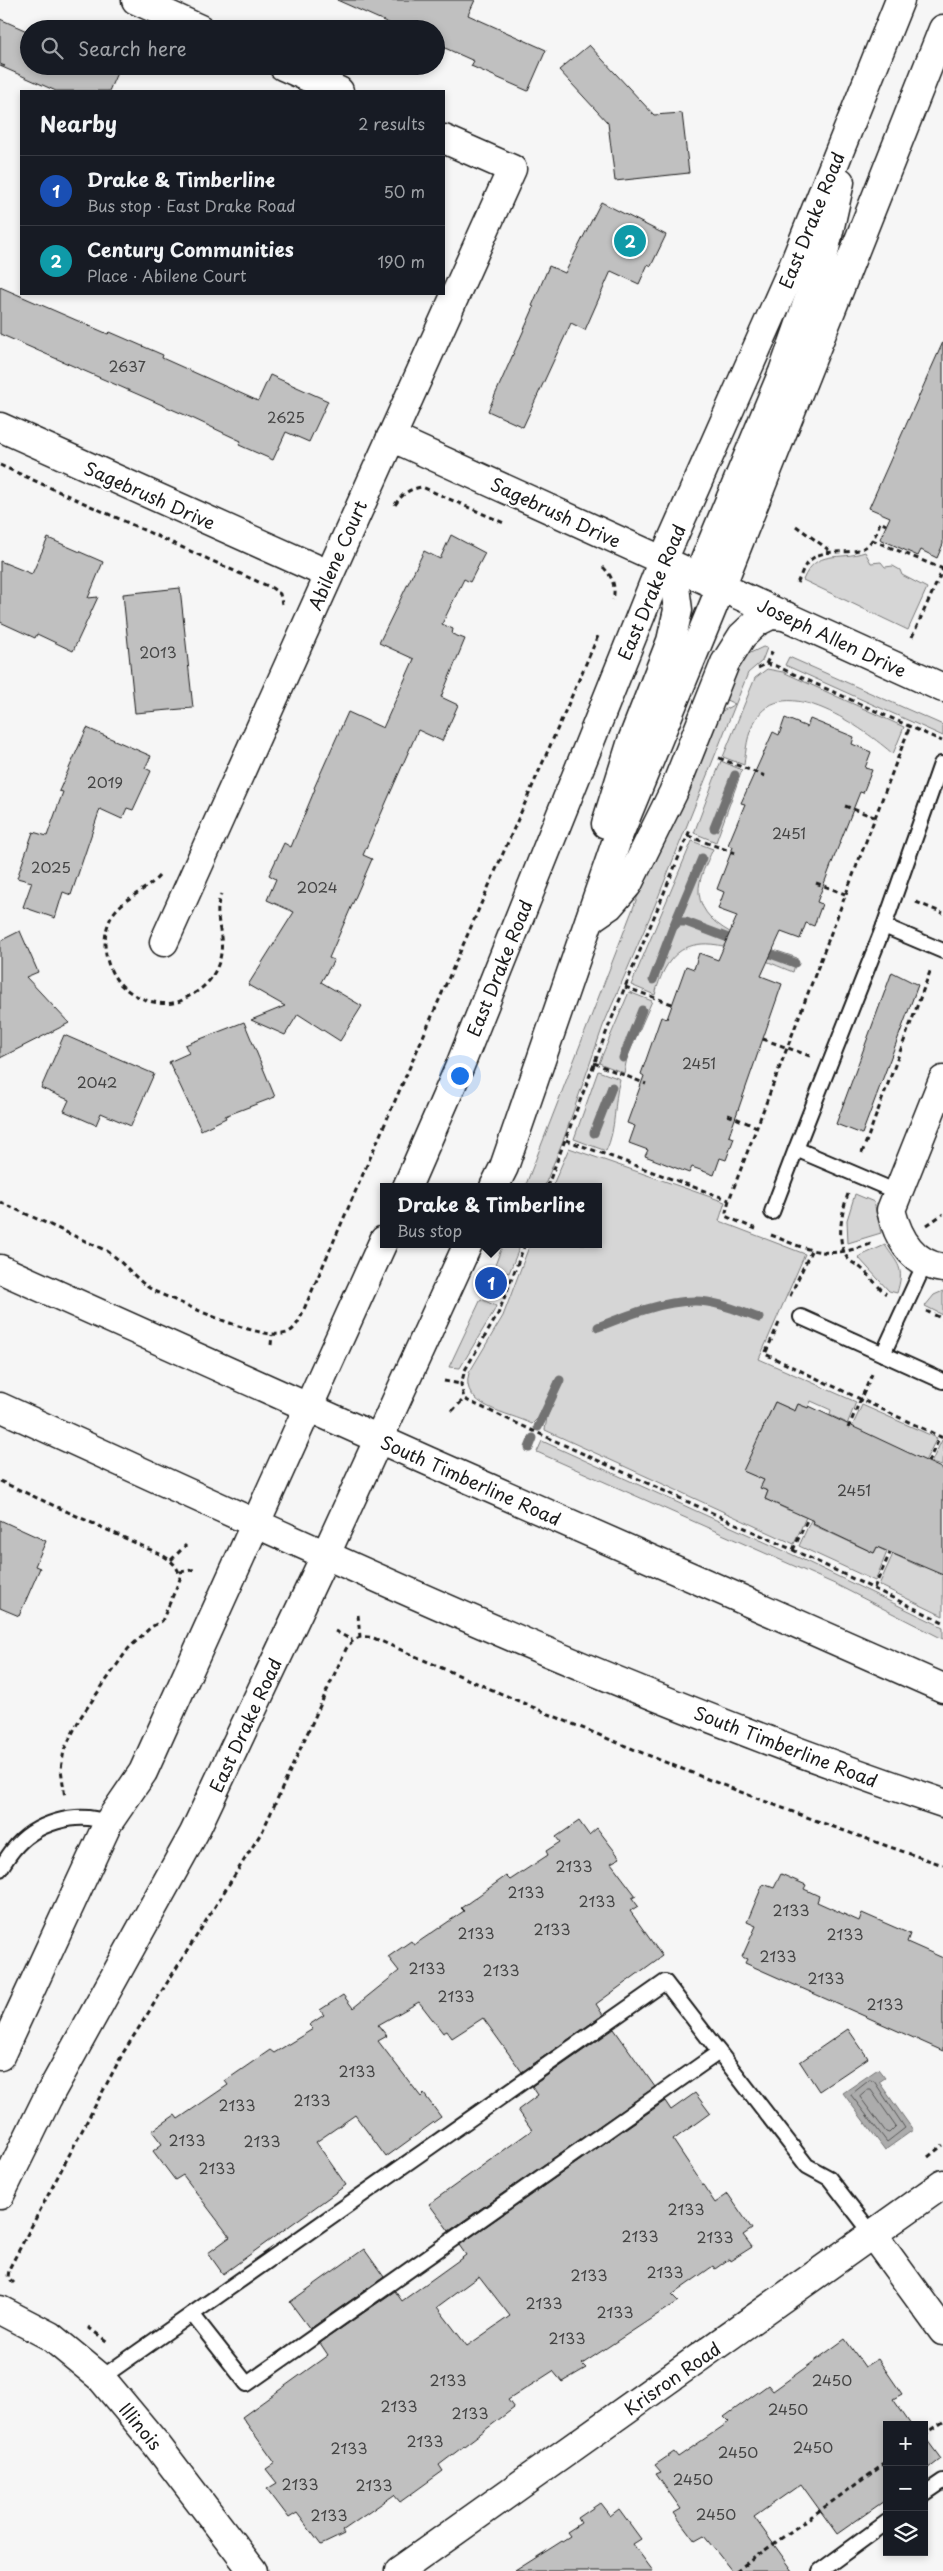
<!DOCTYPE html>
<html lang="en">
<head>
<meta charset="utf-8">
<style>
	body { margin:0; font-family:"Playpen Sans",sans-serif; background:#242831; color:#f1f3f6 }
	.controls { position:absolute; right:15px; bottom:15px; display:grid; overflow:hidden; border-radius:0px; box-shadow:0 2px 8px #0003 }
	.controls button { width:45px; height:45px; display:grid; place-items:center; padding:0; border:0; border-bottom:1px solid #363941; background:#171b24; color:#f1f3f6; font:25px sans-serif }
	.you { position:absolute; left:459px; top:1075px; width:18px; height:18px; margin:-12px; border:4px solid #fff; border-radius:50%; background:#1a73e8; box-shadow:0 0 0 8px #1a73e833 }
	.badge { display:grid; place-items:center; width:32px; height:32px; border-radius:50%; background:#919294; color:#fff; font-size:16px; font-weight:700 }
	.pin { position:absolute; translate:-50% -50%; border:2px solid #fff; box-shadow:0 1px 5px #0006 }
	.popup { position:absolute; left:380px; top:1183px; width:222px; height:65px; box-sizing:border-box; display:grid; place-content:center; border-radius:0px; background:#171b24; filter:drop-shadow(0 1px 4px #0005); font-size:16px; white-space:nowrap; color:#9ea1a6 }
	.popup b { font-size:19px; color:#f1f3f6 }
	.popup::after { content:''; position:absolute; left:50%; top:100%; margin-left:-10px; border:10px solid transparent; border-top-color:#171b24 }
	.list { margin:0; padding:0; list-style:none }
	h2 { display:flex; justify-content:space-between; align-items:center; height:65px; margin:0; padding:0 20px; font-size:21px }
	h2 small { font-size:16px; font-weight:400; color:#9ea1a6 }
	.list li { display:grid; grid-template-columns:32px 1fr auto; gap:15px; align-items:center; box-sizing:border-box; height:70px; padding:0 20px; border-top:1px solid #363941 }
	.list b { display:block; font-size:19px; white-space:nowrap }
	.list p { margin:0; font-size:16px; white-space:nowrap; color:#9ea1a6 }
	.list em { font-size:16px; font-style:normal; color:#9ea1a6 }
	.icon { flex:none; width:28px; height:28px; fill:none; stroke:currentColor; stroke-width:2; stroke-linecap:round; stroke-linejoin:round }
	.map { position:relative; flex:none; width:943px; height:2571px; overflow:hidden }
	.search { position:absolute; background:#171b24; box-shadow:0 2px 8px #0003; left:20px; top:20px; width:425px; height:55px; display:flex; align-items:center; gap:12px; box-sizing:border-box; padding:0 18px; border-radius:28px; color:#9ea1a6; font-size:19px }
	.panel { position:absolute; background:#171b24; box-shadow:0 2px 8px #0003; left:20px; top:90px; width:425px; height:205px; border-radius:0px }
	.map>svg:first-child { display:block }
</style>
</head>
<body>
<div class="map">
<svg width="943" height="2571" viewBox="0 0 943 2571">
	<rect width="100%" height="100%" fill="#f6f6f6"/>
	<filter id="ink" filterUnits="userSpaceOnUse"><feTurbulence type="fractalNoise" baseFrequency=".02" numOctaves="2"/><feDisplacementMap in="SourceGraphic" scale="10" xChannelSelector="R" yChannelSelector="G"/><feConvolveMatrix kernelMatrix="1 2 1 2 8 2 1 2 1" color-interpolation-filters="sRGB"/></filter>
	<g filter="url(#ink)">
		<g fill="#d6d6d6" stroke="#797979">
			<path d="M865,552L871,563L881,562L885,567L893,566L900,570L902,575L927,588L908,630L803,580C816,548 839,561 865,552Z"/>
			<path d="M763,647L767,648L762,661L748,673L655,905L603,1026L564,1138L544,1187H525L637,898L682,800L713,716L735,704L722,698L744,656Z"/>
			<path d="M789,657L943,725V736L785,665Z"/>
			<path d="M767,669L783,672L904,727L893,754C866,730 782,669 755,721C747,734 746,750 744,765L723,757L755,678Z"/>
			<path d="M721,761L742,770L716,842L694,833Z"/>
			<path d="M692,841L713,849C707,863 698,878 699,893C702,933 766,946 797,958L793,972C738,951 676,911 655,995L631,985Z"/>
			<path d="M629,992L652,1001L627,1058L624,1073L599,1063Z"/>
			<path d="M598,1071L620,1079C613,1104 617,1128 606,1151L574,1139Z"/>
			<path d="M569,1148L725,1202L719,1221L805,1254L759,1359L856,1402L846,1427L845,1422L830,1415L831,1410L811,1401L808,1408L798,1404L795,1411L775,1402L744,1471L764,1480L761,1488L768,1491L765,1499L788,1510L800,1511L798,1514L806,1517L794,1544L545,1430L547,1417L562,1381L556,1379L541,1415L532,1424C509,1412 459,1407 469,1373L503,1316L530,1244H598V1187H552Z"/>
			<path d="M855,1194L874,1202L881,1233L848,1243L847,1220Z"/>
			<path d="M503,1244H521L509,1273L494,1268Z"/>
			<path d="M885,1245C898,1265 905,1267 897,1293L889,1291L858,1257Z"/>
			<path d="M943,1291V1315L925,1306L934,1295Z"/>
			<path d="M481,1299L496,1306L494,1311L460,1368L449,1367Z"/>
			<path d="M862,1405L937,1438L925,1461L851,1429Z"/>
			<path d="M943,1440L942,1466L931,1463L942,1440Z"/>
			<path d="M542,1441L791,1554L943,1627V1639L837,1585L537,1452Z"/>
			<path d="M811,1520L814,1521L813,1525L874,1553L877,1547L887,1552L875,1581L799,1546Z"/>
			<path d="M893,1554L921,1567L924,1560L943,1575V1616L879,1585Z"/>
		</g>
		<path fill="#acacac" stroke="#727272" d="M878,2069L885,2078L879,2082L913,2130L885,2150L843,2093Z"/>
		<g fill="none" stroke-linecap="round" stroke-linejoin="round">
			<g stroke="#565656" stroke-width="1">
				<path d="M870,2080L874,2081L905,2128L887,2142L851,2095Z"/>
				<path d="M868,2090H871L896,2126L889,2133L886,2132L860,2097Z"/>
			</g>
			<g stroke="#727272" stroke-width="9">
				<path d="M714,828L735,775"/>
				<path d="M673,927L702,858"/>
				<path d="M760,950L795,963"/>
				<path d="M653,980L673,927L678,922H686L739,942"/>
				<path d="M623,1058L642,1010"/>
				<path d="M594,1133L612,1087"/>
				<path d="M598,1327C628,1315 662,1301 695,1301C717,1301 739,1311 759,1318"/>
				<path d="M538,1427L560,1380"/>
				<path d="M529,1448L533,1438"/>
			</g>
		</g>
		<g fill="#c0c0c0" stroke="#1c1c1c" fill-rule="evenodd">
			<path d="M337,0H475L468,15L546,50L528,91L471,66L474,61L436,44V29H402Z"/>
			<path d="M0,19L29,32V66H120L109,91H56L0,66H5L0,64Z"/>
			<path d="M589,45L654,115L682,113L689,173L615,181L608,123L559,70Z"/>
			<path d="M601,202L666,235L651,266L648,264L639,284L611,271L585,330L571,323L523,427L488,411L534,307L532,306L549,266L565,273Z"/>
			<path d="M0,287L108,334L110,332L163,355L162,358L258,401L270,375L328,401L309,442L286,432L273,460L239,445L241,441L192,418L0,334Z"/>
			<path d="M943,342V544L937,558L921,550L918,556L880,539L890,517L869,508Z"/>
			<path d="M451,535L485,553L470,582L464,579L442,624L453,629L452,634L465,639L441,697L458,705L442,741L418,730L363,855L372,859L329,958L334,960L321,982L362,1006L340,1041L298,1014L285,1035L251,1020L285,1006L248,985L294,912L267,900L276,879L269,875L284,843L291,847L315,789L314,788L348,712L383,728L414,659L379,643L424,551L440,559Z"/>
			<path d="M48,538L103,562L88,598L98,597L73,651L37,634L35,638L0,622V561L32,574Z"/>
			<path d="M180,588L193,708L135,713L123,594Z"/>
			<path d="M785,718L807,727L810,719L854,737L852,744L871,752L865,768L872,770L863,793L860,792L835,855L817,902L822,904L814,926L806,923L800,939L781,932L761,976L782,984L729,1136L734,1138L726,1160L720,1158L714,1175L692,1167L689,1173L645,1156L648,1150L629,1143L635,1126L627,1123L644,1076L641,1074L661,1017L667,1019L686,966L694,969L699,953L718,960L737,916L718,909L724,892L717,889L733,847L728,845L745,804L741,803L773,732L779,735Z"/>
			<path d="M87,728L151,756L145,768L151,771L133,810L127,808L122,819L100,809L71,895L63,892L55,918L23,907L32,882L17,878L33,832L47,836L63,792L59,791Z"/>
			<path d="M20,931L38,972L26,977L69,1023L0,1058V941Z"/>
			<path d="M892,972L918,985L862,1134L836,1124Z"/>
			<path d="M244,1022L275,1097L225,1116L226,1118L201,1130L169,1062L189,1053L185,1045Z"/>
			<path d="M64,1035L154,1074L131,1126L101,1113L96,1125L64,1111L69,1100L41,1088Z"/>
			<path d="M775,1402L795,1411L798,1404L808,1408L809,1406L943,1469V1575L877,1547L874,1553L813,1524L814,1521L765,1499L768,1491L760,1488L764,1480L743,1471Z"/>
			<path d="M0,1520L46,1541L35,1566L40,1568L19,1616L0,1608Z"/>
			<path d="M579,1821L589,1835L597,1828L620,1858L611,1863L636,1896L632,1898L638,1906L630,1911L662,1956L596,2004L603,2015L522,2072L483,2018L452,2038L447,2031L443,2033L419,2002L378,2025L387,2036L378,2041L421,2097L424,2094L441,2117L386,2157L355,2115L316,2142L346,2185L223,2274L208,2253L230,2237L183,2175L175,2180L153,2151L162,2144L152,2131L175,2115L178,2119L228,2085L225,2081L270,2050L274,2053L313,2029L309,2025L324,2015L320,2010L343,1995L353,2008L399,1971L388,1957L411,1941L414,1945L464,1911L461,1908L506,1876L510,1880L548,1855L546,1851L560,1842L556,1837Z"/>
			<path d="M781,1874L806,1885L804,1889L819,1896L817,1902L859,1921L862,1913L910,1934L907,1942L943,1958V2051L745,1963L747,1959L742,1957L756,1926L747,1922L763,1884L774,1888Z"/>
			<path d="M614,2029L655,2087L449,2231L429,2204L532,2130L518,2110L538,2095L532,2086Z"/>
			<path d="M848,2029L868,2058L819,2091L800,2062Z"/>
			<path d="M695,2093L710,2113L673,2140L715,2203L728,2194L752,2229L743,2235L752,2247L730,2261L729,2259L715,2269L713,2266L672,2295L678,2301L582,2364L586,2368L562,2382L553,2371L508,2400L514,2408L439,2465L443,2471L400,2502L394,2495L342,2531L344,2534L321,2545L297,2513L289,2518L267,2489L277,2483L266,2469L275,2463L242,2417L328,2355L320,2343L395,2291L402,2301L466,2255L459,2245L665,2101L671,2110ZM479,2276L510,2316L467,2346L437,2307Z"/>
			<path d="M364,2249L384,2277L310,2329L290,2302Z"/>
			<path d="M845,2339L865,2367L878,2359L902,2394L893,2399L911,2425H887V2499L837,2534L801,2484L754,2517L793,2571H732L704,2536L695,2541L674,2513L681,2509L656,2474L661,2472L655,2465L674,2452L678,2457L729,2422L724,2417L768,2385L773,2391Z"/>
			<path d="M924,2436L941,2459L924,2472Z"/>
			<path d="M600,2503L610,2516L619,2509L641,2539L633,2544L653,2571H515L570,2536L567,2532L581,2523L578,2518Z"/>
		</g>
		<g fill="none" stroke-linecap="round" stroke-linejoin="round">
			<defs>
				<g id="lane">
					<path d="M884,926L943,951"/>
					<path d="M897,1192L796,1149L884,926L941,764"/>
					<path d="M772,1212L796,1149"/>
					<path d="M801,1317L943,1381"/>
					<path d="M883,1354L925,1263"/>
					<path d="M0,1869C4,1863 8,1856 13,1850C34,1823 77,1810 108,1823"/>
					<path d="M192,2314L247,2384L719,2052"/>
					<path d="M101,2378L665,1982L807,2166L829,2178L873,2235"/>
					<path d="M924,2494L943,2481"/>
					<path d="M820,2571L887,2522"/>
				</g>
				<g id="street">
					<path d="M136,0L200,29"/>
					<path d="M283,66L339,91"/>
					<path d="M0,427L328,574"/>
					<path d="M391,437L943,688"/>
					<path d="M164,942L512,169L444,139"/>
					<path d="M943,1080L891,1210C898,1238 912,1264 943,1268"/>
					<path d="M873,2235L943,2331"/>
					<path d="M0,2310L50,2336L101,2378L156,2444L253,2571"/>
					<path d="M399,2571L943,2184"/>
				</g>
				<g id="secondary">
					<path d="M721,587L707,571L705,560L783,372L822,262L840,182"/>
					<path d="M606,824L632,741L671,641L678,610L675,587L663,560"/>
					<path d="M590,919L609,906L628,884L673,793L725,663L742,636L757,622L771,615L786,616"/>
					<path d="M407,1187L459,1068L663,560L792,269L900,0"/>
					<path d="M494,1187L504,1167L619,834L721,587L943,29"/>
					<path d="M0,2056L108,1823L143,1772L384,1240"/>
					<path d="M0,2195L47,2099L194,1833L326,1554L468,1244"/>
				</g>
				<g id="primary">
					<path d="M0,1269L428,1461L943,1688"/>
					<path d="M0,1407C310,1548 620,1695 943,1803"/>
				</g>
			</defs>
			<use href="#lane" stroke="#1c1c1c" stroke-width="18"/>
			<use href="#street" stroke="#1c1c1c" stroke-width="31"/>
			<use href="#secondary" stroke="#1c1c1c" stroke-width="31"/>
			<use href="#primary" stroke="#1c1c1c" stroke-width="31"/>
			<g stroke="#1c1c1c" stroke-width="3" stroke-dasharray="5 4" stroke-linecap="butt">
				<path d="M0,465L272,588L280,594L282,604"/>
				<path d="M395,505C402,494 409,489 422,487L504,523"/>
				<path d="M796,526L829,550"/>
				<path d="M872,540L943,569"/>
				<path d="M603,567C613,577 616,587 613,600"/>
				<path d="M797,583C801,576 803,567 808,562C828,542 858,562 872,540C876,535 878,528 880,522L886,525"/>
				<path d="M912,637L943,569"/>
				<path d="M766,664L773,650"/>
				<path d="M758,668L766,664L776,666L942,741"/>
				<path d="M719,758L765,776"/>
				<path d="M845,806L874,817"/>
				<path d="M688,836L738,854"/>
				<path d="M159,876C145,892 126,896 113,914C101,933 103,961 116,979C128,996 158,1008 177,1002C182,1001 187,997 191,995C199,991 209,983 213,975C233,942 210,922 221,894"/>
				<path d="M816,883L845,894"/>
				<path d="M916,902L943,913"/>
				<path d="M625,987L672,1004"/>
				<path d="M763,1039L810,1056"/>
				<path d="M594,1063L646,1084"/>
				<path d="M728,1115L757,1127"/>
				<path d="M566,1140L729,1200"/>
				<path d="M862,1153L931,969"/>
				<path d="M547,1187L608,1028L690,830"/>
				<path d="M848,1194C842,1211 836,1239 846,1256C849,1262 856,1264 861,1268C870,1276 877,1286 886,1294"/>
				<path d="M0,1202L107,1251C125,1263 137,1282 156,1292C183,1303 261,1342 287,1333C294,1330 298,1323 301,1316L598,636"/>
				<path d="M927,1225L943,1214"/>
				<path d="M756,1229L725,1216L729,1200L910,726"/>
				<path d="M771,1235C813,1252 828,1260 873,1243"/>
				<path d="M525,1244L498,1314L465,1370L461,1384L464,1399L793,1550L943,1622"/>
				<path d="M790,1296L811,1251"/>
				<path d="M926,1311L943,1319"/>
				<path d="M779,1323L765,1354L943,1438"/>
				<path d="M271,1345L272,1335"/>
				<path d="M444,1381L461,1384"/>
				<path d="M452,1411L464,1399"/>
				<path d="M848,1428L872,1374"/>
				<path d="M928,1462L940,1437"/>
				<path d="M0,1481L162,1555C172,1561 179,1567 180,1579L162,1621L151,1627L128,1649L80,1718L64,1750L61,1769L65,1798"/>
				<path d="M793,1550L808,1518"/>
				<path d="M171,1560L186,1545"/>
				<path d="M180,1572L197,1569"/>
				<path d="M874,1588L890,1553"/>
				<path d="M358,1615L360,1637"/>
				<path d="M335,1631L352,1640"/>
				<path d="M928,2157L943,2145"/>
				<path d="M14,2283L8,2277L9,2269L123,2053L263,1830L346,1649C354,1637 362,1634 376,1639C562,1721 750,1801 943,1865"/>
				<path d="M88,2327L109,2343"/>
				<path d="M924,2435L943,2422"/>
				<path d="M736,2571L887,2462"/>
			</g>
			<use href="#lane" stroke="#fff" stroke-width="14"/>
			<use href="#street" stroke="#fff" stroke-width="28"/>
			<use href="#secondary" stroke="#fff" stroke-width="28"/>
			<use href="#primary" stroke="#fff" stroke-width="28"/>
		</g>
	</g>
	<g text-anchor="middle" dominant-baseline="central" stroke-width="4.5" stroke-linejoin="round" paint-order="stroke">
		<g font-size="15" fill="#454545">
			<text x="127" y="365">2637</text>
			<text x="286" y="416">2625</text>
			<text x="158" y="651">2013</text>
			<text x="105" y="781">2019</text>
			<text x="789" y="832">2451</text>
			<text x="51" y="866">2025</text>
			<text x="317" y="886">2024</text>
			<text x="699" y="1062">2451</text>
			<text x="97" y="1081">2042</text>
			<text x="854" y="1489">2451</text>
			<text x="574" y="1865">2133</text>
			<text x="526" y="1891">2133</text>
			<text x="597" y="1900">2133</text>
			<text x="791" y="1909">2133</text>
			<text x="552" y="1928">2133</text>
			<text x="476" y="1932">2133</text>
			<text x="845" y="1933">2133</text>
			<text x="778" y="1955">2133</text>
			<text x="427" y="1967">2133</text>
			<text x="501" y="1969">2133</text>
			<text x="826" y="1977">2133</text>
			<text x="456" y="1995">2133</text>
			<text x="885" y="2003">2133</text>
			<text x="357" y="2070">2133</text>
			<text x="312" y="2099">2133</text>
			<text x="237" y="2104">2133</text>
			<text x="187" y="2139">2133</text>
			<text x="262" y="2140">2133</text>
			<text x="217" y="2167">2133</text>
			<text x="686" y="2208">2133</text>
			<text x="640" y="2235">2133</text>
			<text x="715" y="2236">2133</text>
			<text x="665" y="2271">2133</text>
			<text x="589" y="2274">2133</text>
			<text x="544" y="2302">2133</text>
			<text x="615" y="2311">2133</text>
			<text x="567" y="2337">2133</text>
			<text x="448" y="2379">2133</text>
			<text x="832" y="2379">2450</text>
			<text x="399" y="2405">2133</text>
			<text x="788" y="2408">2450</text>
			<text x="470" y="2412">2133</text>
			<text x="425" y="2440">2133</text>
			<text x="813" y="2446">2450</text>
			<text x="349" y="2447">2133</text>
			<text x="738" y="2451">2450</text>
			<text x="693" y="2478">2450</text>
			<text x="300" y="2483">2133</text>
			<text x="374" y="2484">2133</text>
			<text x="716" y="2513">2450</text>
			<text x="329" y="2514">2133</text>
		</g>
		<g font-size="18" fill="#1c1c1c" stroke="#fff">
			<text transform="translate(811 220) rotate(-68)">East Drake Road</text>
			<text transform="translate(150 495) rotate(24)">Sagebrush Drive</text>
			<text transform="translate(556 512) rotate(25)">Sagebrush Drive</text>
			<text transform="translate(337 555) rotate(-66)">Abilene Court</text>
			<text transform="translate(651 592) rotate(-67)">East Drake Road</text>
			<text transform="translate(832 637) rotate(25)">Joseph Allen Drive</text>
			<text transform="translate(499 968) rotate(-68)">East Drake Road</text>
			<text transform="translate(471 1480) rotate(24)">South Timberline Road</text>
			<text transform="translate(245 1725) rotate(-65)">East Drake Road</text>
			<text transform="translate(786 1746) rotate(21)">South Timberline Road</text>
			<text transform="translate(672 2378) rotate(-35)">Krisron Road</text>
			<text transform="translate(141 2426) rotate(50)">Illinois</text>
		</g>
	</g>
</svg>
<div class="controls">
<button>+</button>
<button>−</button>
<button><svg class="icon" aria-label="layers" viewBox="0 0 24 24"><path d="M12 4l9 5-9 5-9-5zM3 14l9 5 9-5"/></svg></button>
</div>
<div class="you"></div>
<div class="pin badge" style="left:491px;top:1283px;background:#1a4fb4">1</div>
<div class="popup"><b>Drake &amp; Timberline</b>Bus stop</div>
<div class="pin badge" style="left:630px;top:241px;background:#0f9aa8">2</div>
<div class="search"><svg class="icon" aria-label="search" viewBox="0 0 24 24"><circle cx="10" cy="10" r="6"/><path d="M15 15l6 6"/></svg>Search here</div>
<section class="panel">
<h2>Nearby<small>2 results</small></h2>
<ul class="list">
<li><span class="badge" style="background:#1a4fb4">1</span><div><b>Drake &amp; Timberline</b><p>Bus stop · East Drake Road</p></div><em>50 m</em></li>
<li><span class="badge" style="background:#0f9aa8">2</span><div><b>Century Communities</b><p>Place · Abilene Court</p></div><em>190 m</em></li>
</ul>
</section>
</div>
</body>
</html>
